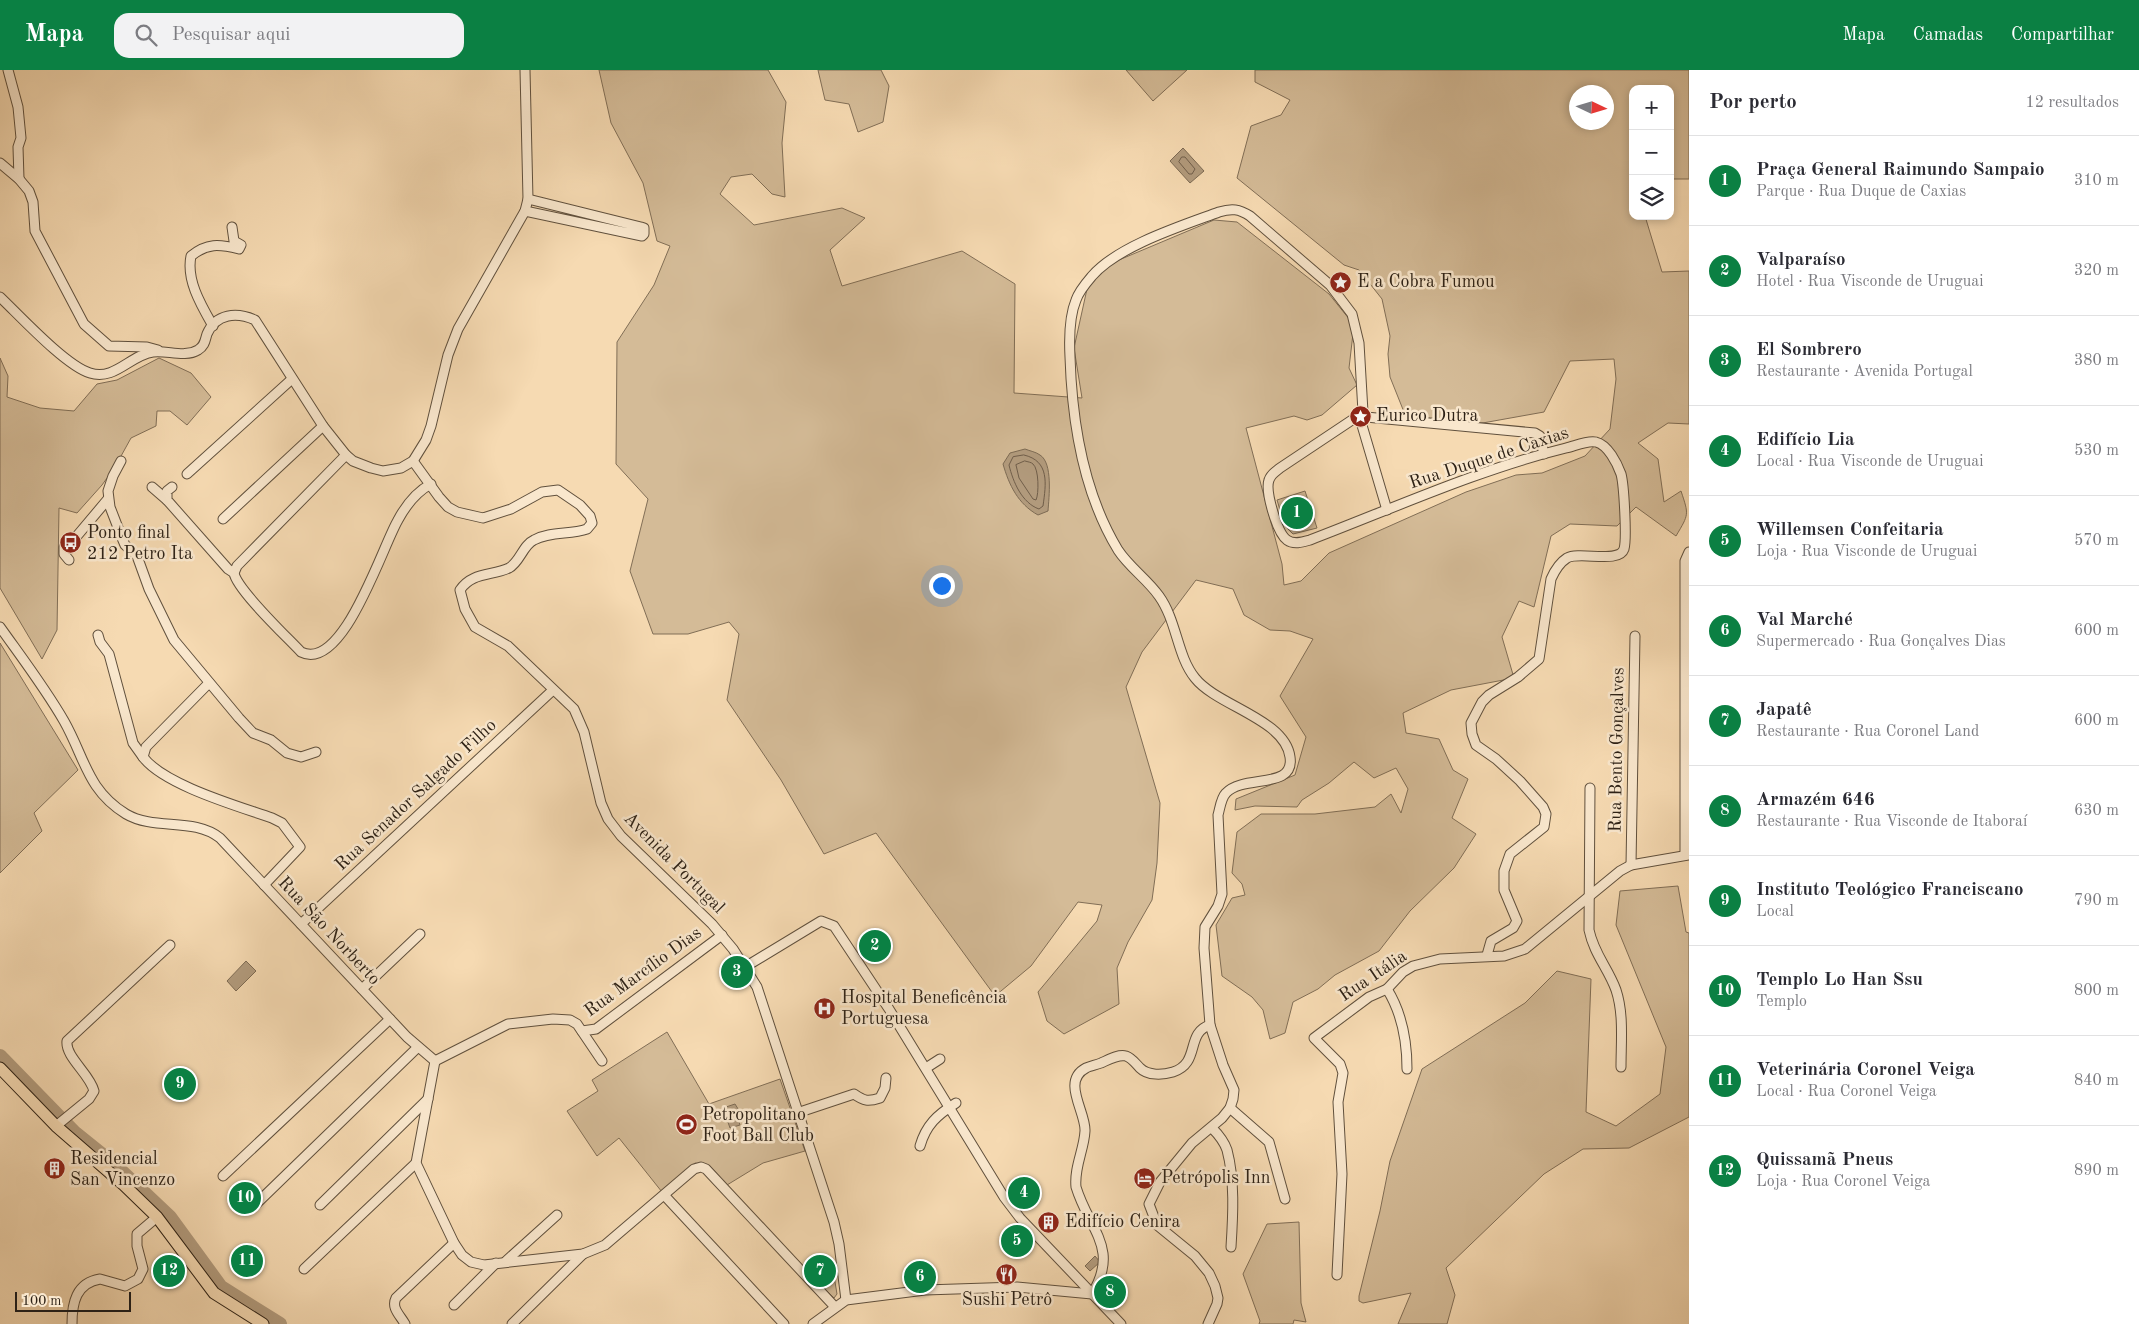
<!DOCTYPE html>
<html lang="pt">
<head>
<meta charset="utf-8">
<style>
	body { margin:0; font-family:"Old Standard TT",serif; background:#f2f2f3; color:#2b2b33 }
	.controls { position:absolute; right:15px; top:15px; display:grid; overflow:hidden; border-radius:10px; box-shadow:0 2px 8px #0003 }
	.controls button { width:45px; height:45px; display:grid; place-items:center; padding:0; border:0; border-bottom:1px solid #e1e1e2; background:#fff; color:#2b2b33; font:25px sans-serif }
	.compass { position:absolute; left:1569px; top:15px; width:45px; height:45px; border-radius:50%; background:#fff; box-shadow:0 2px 8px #0003; rotate:94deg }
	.scale { position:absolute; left:15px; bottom:12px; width:116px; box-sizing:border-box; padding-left:5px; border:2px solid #2e2216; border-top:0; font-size:14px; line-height:18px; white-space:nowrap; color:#2e2216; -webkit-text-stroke:4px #f9e7cd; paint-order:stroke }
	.you { position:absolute; left:941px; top:515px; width:18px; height:18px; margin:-12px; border:4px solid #fff; border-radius:50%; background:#1a73e8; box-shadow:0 0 0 8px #1a73e833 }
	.badge { display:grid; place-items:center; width:32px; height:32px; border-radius:50%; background:#0b8043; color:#fff; font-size:16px; font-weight:700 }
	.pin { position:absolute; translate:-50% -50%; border:2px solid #fff; box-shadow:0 1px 5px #0006 }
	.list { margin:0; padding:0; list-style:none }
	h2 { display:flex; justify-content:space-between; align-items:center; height:65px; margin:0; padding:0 20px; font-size:21px }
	h2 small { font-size:16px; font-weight:400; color:#7c7c81 }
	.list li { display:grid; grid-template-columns:32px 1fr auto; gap:15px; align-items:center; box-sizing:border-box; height:90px; padding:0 20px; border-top:1px solid #e1e1e2 }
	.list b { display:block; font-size:19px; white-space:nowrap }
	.list p { margin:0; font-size:16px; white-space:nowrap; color:#7c7c81 }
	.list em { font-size:16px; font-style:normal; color:#7c7c81 }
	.icon { flex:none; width:28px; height:28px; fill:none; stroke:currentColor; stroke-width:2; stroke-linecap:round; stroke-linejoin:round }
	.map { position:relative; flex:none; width:1689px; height:1254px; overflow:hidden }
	header { display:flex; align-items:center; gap:30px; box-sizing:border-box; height:70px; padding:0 25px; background:#0b8043; color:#fff }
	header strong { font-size:24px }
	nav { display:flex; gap:28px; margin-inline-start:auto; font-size:18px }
	.search { width:350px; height:45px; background:#f2f2f3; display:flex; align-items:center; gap:12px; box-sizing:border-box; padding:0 18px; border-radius:15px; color:#7c7c81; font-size:19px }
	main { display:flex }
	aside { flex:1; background:#fff }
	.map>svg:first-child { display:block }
</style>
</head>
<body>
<header>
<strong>Mapa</strong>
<div class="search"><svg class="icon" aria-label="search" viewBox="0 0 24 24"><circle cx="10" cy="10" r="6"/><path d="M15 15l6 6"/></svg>Pesquisar aqui</div>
<nav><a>Mapa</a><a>Camadas</a><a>Compartilhar</a></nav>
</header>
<main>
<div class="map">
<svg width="1689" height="1254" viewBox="0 0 1689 1254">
	<rect width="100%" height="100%" fill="#f6dab2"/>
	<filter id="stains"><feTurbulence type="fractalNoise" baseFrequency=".004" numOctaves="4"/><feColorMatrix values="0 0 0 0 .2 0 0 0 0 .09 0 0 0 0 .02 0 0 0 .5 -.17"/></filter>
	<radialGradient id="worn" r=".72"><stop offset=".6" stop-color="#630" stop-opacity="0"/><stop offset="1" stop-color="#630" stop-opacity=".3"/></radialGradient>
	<g fill="#d4bb97" stroke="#816e56" fill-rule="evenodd">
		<path d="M599,0H768L786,32L782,73L785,127L772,124L752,104L731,107L720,124L754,155L842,138L865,148L830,180L842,216L962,181L1015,214L1014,323L1082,328L1074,278L1087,219L1107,195L1214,150L1237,152L1329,224L1354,255L1349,298L1357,315L1322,345L1307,350L1294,346L1246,358L1282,494L1284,515L1301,511L1329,483L1466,422L1516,405L1542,403L1585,386L1610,359L1616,309L1614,289L1570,291L1544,342L1477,354L1406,347L1390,307L1388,284L1390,266L1382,229L1359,200L1344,195L1237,108L1251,56L1281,45L1290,30L1255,12V0H1689V109H1670V19H1633V146H1645L1662,202L1689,201V354L1668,353L1638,373L1658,389L1664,432L1681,421C1689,445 1689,444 1676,466L1636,437L1617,456L1570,454L1551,466L1534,537L1519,531L1502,567L1514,608L1451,620L1403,643L1406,663L1439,669L1453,700L1468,709L1452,748L1476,764L1454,798L1410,841L1379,881L1335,905L1318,919L1293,932L1285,963L1270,969L1263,940L1252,927L1222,906L1216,855L1232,828L1245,825L1242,814L1232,803L1237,762L1261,744H1315L1375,737L1391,724L1401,743L1408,719L1396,698L1374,708L1354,692L1329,713L1302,730L1297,737L1255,736L1235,740L1236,729L1295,705L1306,667L1280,626L1313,569L1290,561L1270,560L1244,545L1233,519L1196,510L1142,582L1126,617L1160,733L1157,793L1152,830L1128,872L1117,898L1119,934L1064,964L1047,951L1038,922L1097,851L1102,835L1078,832L1031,896L995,926L876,763L824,784L781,710L727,630L739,564L729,552L688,564H653L630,501L648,429L616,394L617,272L654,215L670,176L657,171L643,113L611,53ZM1576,22H1606V52H1576Z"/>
		<path d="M818,0H881L889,16L883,52L858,62L849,34L825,30Z"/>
		<path d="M1126,0H1187L1153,31Z"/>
		<path d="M0,288L8,306L7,327L40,338L74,341L97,314L117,310L159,288L191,303L211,327L187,355L170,341H157L156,356L131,368L115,397L102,415L77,443L59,438L57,560L42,589L0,518Z"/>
		<path d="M1305,421L1317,458L1293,464L1285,456L1277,430Z"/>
		<path d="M0,573L78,700L34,743L42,761L0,803Z"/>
		<path d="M1678,816L1686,862L1689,863V1047L1629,1078L1583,1079L1544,1104L1446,1198L1455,1225L1447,1254H1398L1411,1223L1363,1233L1359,1231V1226L1380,1141L1390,1091L1422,999L1525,933L1557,901L1591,909L1586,1042L1616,1056L1660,1024L1666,977L1616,855L1620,821Z"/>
		<path d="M667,962L709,1034L780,1009L805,1081L763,1093L727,1115L710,1096L695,1093L662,1122L619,1068L597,1086L567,1041L598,1021L592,1010Z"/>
		<path d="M1299,1152L1301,1233L1306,1252L1294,1250L1293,1254H1259L1260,1251L1243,1204L1267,1154Z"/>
		<path d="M834,1206L837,1224L834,1228L823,1217Z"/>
	</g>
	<g fill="#b29b7d" stroke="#7d6b54">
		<path d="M1183,78L1204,101L1190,113L1170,91Z"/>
		<path d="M1025,379C1030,381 1036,382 1040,385C1053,393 1049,427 1048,441L1038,445C1018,434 1009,415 1003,394L1010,383Z"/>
		<path d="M246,891L256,901L236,921L227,911Z"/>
		<path d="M735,1034L740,1042L737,1046L740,1055L730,1058L723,1038Z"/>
		<path d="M1095,1186L1100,1192L1090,1201L1085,1196Z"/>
	</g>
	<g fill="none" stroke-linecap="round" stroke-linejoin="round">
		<g stroke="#705e4a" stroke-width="1">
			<path d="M1182,87H1185L1195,99L1192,104H1189L1179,92Z"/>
			<path d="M1024,385C1050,391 1046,414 1043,436L1039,439C1022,433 1013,412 1009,395L1013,387Z"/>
			<path d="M1025,391C1028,392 1031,392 1033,394C1039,399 1039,424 1036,430L1033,429L1019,408L1016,395Z"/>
		</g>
		<path stroke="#b29b7d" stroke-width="14" d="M0,986L74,1062L115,1095L170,1147L221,1217L280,1254"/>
		<defs>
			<g id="minor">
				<path d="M8,0L18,37L21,68L18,77L19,109"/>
				<path d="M0,93L19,109L29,121L33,132L35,161L84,254L109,276L147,277L158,280"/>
				<path d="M525,141L642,166L644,164V158L641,157L528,129"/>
				<path d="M0,227C20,246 66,296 90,303C115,311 130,285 153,282C167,280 185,288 198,280C205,276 205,270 207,264C216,243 237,242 255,250L323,356L346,385L353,391L371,398L383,401L401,398L413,391L426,370L431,356L448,285L458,259L525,141L528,129L525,0"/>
				<path d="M213,256C201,235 186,210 191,186C207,173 219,174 239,179L241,175L234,171L232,157"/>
				<path d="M1366,347L1535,363L1540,366L1544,384"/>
				<path d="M1355,348L1280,398C1275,402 1271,404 1269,410C1265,421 1277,463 1287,470C1294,475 1303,472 1310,470C1394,438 1480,399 1566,378C1575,376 1587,370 1596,372C1608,375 1617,393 1621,404C1624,415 1627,469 1624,479C1619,494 1580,481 1567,488C1559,493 1555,500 1551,509L1539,589L1518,607L1489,625L1482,632L1471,653L1472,664L1476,675L1496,689L1520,711L1543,737L1546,744L1544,757L1510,784L1504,801V820L1517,851L1513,858L1491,871L1487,885"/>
				<path d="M1361,352L1387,440"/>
				<path d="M121,391L113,406L108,421L110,437L122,468L125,475L137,486L149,519L174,570L239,648L253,663L271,670L287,683L301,687L316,682"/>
				<path d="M413,391L439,427L448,437L457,442L483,448L511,439L542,422L558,420L580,435L590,446L592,453L587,459C570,465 551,461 534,470C523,475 520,492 509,498C492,506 472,502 460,520L465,539L475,557L508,576L574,639L584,662L601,733L608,749L621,766L712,854L733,879L757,917L834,1152L839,1174L846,1230"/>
				<path d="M187,404L292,309"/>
				<path d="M152,417L167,430"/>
				<path d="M172,417L167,421V430L228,499L234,503C237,520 287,567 301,582C343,603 382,477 398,450C406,435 416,422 431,414"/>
				<path d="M223,449L323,356"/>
				<path d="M69,490L64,484V477L71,473L108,429"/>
				<path d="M234,503L237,496L346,385"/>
				<path d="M0,557C22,588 45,618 64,651C85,688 87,720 126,744C155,761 193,747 220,768L407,967L435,991"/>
				<path d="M98,565L100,572L109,584L133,673L143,687"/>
				<path d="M209,613L146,677L143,687C164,715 238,736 272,748L282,753L300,777L264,815"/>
				<path d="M1590,718L1589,860C1594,884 1608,898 1616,920C1624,944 1621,972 1621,997"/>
				<path d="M1685,785V491L1689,482"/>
				<path d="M1631,795L1635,566"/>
				<path d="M301,854L553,620"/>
				<path d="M745,897L821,851L834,856L889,939L1004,1127L1020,1148L1121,1254"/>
				<path d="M362,919L420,864"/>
				<path d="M1387,919C1402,943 1407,971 1407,999"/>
				<path d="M582,961L596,959L722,865"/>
				<path d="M435,991L416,1093L454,1173L462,1185L471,1192L484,1195L583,1184L605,1175L694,1099L701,1097L706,1099L835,1237"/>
				<path d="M435,991L508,954L553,949L570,950L577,954L602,991"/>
				<path d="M926,998L940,989"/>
				<path d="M1230,1038L1269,1072L1285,1129"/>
				<path d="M800,1042L854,1024C864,1031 868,1032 880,1028L885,1018L886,1008"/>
				<path d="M56,1056L89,1029L94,1021C90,1004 65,987 67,971L170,875"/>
				<path d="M1212,1058C1218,1064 1224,1071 1227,1080C1235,1110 1233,1146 1231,1177"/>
				<path d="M920,1076C926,1055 937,1045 956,1033"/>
				<path d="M223,1106L390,949"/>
				<path d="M664,1125L784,1254"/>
				<path d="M320,1135L428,1029"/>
				<path d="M253,1137L417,978"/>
				<path d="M506,1191L557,1145"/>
				<path d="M304,1199L416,1093"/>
				<path d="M1337,1205L1342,1104L1338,1032L1343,1003L1340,994L1314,968L1369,927L1387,919L1403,902L1413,896L1440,889L1504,886L1525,879L1620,801L1631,795L1689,785"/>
				<path d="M1092,1224C1120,1178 1089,1160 1076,1117C1074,1097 1084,1080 1085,1061C1086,1042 1061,1011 1086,998C1090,996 1096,995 1101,993C1108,990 1118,984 1126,986C1132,988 1136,994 1140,998C1148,1006 1163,1005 1173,1002C1201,993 1185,963 1210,955"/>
				<path d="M454,1235L496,1193"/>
				<path d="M72,1254C72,1233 76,1213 100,1209L125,1216L138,1209L143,1199L137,1176V1164L157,1147"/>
				<path d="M405,1254C400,1245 391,1238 396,1228L454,1173"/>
				<path d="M512,1254L583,1184"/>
				<path d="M813,1254L846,1230L925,1220L1017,1217L1092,1224"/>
				<path d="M1208,1254L1217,1234L1218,1228L1215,1216L1209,1203L1195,1186L1157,1155L1149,1134L1160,1112L1192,1073L1222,1048L1230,1038L1233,1029L1234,1020L1223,995L1210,955L1204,878L1205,857L1218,836L1222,824L1218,745C1220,738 1221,728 1226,723C1244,704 1295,720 1290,687C1285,649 1217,636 1195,608C1177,586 1177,551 1159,526C1147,509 1129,497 1118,480C1084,424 1072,351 1070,287C1069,268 1069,247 1076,230C1079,221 1086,213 1092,206C1118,176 1181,156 1219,142C1232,138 1239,139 1250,146L1330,215L1352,244L1359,273L1363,342"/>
			</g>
			<path id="major" d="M0,998L56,1056L124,1115L157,1147L214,1223L263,1254"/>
		</defs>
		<use href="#minor" stroke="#60503d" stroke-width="11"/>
		<use href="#major" stroke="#2e2216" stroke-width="13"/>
		<use href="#minor" stroke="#f9e7cd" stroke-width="9"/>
		<use href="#major" stroke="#f6dab2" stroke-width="11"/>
	</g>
	<defs>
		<symbol id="sight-disc" viewBox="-11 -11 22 22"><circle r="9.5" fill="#8f2418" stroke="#f9e7cd"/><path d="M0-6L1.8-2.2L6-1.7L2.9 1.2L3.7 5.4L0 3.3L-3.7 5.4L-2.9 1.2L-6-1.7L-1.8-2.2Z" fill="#fff"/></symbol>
		<symbol id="bus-disc" viewBox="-11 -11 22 22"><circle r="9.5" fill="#8f2418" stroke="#f9e7cd"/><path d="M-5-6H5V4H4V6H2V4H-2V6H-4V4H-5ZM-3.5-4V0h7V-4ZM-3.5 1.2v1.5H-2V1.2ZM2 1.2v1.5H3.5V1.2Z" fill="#fff"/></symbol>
		<symbol id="hospital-disc" viewBox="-11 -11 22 22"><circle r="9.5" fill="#8f2418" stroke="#f9e7cd"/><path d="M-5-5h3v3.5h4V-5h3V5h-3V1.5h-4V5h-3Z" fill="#fff"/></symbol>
		<symbol id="stadium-disc" viewBox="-11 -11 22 22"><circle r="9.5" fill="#8f2418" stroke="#f9e7cd"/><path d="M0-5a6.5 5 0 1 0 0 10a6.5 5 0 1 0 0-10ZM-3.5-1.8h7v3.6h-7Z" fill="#fff"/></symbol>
		<symbol id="building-disc" viewBox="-11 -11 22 22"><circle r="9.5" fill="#8f2418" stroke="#f9e7cd"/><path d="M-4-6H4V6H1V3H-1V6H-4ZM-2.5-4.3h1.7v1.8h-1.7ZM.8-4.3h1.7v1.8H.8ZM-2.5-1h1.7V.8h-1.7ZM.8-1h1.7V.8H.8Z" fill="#fff"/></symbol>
		<symbol id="hotel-disc" viewBox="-11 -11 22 22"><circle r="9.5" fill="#8f2418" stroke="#f9e7cd"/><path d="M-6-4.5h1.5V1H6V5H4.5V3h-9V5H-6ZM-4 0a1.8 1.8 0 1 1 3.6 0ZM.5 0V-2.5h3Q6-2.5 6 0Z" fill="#fff"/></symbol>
		<symbol id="restaurant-disc" viewBox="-11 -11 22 22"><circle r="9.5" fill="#8f2418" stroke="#f9e7cd"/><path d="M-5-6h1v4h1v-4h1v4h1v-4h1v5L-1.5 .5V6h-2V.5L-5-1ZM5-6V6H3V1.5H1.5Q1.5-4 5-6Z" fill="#fff"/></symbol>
	</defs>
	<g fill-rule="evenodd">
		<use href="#sight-disc" x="1328" y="200" width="25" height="25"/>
		<use href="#sight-disc" x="1348" y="334" width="25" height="25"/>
		<use href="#bus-disc" x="58" y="460" width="25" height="25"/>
		<use href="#hospital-disc" x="812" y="926" width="25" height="25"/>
		<use href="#stadium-disc" x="674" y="1042" width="25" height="25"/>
		<use href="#building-disc" x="42" y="1086" width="25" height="25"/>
		<use href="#hotel-disc" x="1132" y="1096" width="25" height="25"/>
		<use href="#building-disc" x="1036" y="1140" width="25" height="25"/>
		<use href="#restaurant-disc" x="994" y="1192" width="25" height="25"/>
	</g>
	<g text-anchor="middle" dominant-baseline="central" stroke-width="5" stroke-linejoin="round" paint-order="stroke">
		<g font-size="18" fill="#2e2216" stroke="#f9e7cd" text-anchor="start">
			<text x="1357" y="212">E a Cobra Fumou</text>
			<text x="1376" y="346">Eurico Dutra</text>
			<text x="87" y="463">Ponto final<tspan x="87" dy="21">212 Petro Ita</tspan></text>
			<text x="841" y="928">Hospital Beneficência<tspan x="841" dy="21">Portuguesa</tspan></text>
			<text x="702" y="1045">Petropolitano<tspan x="702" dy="21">Foot Ball Club</tspan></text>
			<text x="70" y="1089">Residencial<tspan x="70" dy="21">San Vincenzo</tspan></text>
			<text x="1161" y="1108">Petrópolis Inn</text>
			<text x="1065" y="1152">Edifício Cenira</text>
			<text x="1007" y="1230" text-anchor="middle">Sushi Petrô</text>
		</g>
		<g font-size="18" fill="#2e2216" stroke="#f9e7cd">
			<text transform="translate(1489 388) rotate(-18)">Rua Duque de Caxias</text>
			<text transform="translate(1617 680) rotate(-89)">Rua Bento Gonçalves</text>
			<text transform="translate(416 725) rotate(-43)">Rua Senador Salgado Filho</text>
			<text transform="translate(674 793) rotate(45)">Avenida Portugal</text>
			<text transform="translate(329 861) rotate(47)">Rua São Norberto</text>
			<text transform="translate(643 902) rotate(-36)">Rua Marcílio Dias</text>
			<text transform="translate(1373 906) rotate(-34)">Rua Itália</text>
		</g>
	</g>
	<rect width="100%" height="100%" filter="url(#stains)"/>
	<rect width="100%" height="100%" fill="url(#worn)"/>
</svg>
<div class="controls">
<button>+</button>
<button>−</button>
<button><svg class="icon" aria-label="layers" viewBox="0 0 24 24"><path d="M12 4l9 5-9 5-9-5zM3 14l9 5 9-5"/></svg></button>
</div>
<svg class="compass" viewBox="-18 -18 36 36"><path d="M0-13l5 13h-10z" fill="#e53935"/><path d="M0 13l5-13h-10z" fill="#7c7c81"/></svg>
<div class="scale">100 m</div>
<div class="you"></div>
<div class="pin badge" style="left:1297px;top:443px">1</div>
<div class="pin badge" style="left:875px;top:876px">2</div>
<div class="pin badge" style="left:737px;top:902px">3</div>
<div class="pin badge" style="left:1024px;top:1123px">4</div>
<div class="pin badge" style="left:1017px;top:1171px">5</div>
<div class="pin badge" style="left:920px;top:1207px">6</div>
<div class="pin badge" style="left:820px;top:1201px">7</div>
<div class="pin badge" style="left:1110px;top:1222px">8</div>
<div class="pin badge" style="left:180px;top:1014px">9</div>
<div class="pin badge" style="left:245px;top:1128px">10</div>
<div class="pin badge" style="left:247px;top:1191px">11</div>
<div class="pin badge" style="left:169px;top:1201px">12</div>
</div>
<aside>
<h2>Por perto<small>12 resultados</small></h2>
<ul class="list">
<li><span class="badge">1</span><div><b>Praça General Raimundo Sampaio</b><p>Parque · Rua Duque de Caxias</p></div><em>310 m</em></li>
<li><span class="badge">2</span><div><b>Valparaíso</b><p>Hotel · Rua Visconde de Uruguai</p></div><em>320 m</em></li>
<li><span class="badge">3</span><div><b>El Sombrero</b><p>Restaurante · Avenida Portugal</p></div><em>380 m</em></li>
<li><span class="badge">4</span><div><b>Edifício Lia</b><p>Local · Rua Visconde de Uruguai</p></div><em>530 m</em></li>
<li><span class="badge">5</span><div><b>Willemsen Confeitaria</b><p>Loja · Rua Visconde de Uruguai</p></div><em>570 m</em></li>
<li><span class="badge">6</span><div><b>Val Marché</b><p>Supermercado · Rua Gonçalves Dias</p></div><em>600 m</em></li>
<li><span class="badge">7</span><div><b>Japatê</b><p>Restaurante · Rua Coronel Land</p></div><em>600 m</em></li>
<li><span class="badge">8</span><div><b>Armazém 646</b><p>Restaurante · Rua Visconde de Itaboraí</p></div><em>630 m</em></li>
<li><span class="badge">9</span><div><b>Instituto Teológico Franciscano</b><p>Local</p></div><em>790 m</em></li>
<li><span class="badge">10</span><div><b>Templo Lo Han Ssu</b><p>Templo</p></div><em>800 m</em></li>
<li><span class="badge">11</span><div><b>Veterinária Coronel Veiga</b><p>Local · Rua Coronel Veiga</p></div><em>840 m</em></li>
<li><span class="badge">12</span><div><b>Quissamã Pneus</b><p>Loja · Rua Coronel Veiga</p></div><em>890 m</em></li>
</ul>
</aside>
</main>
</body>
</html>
